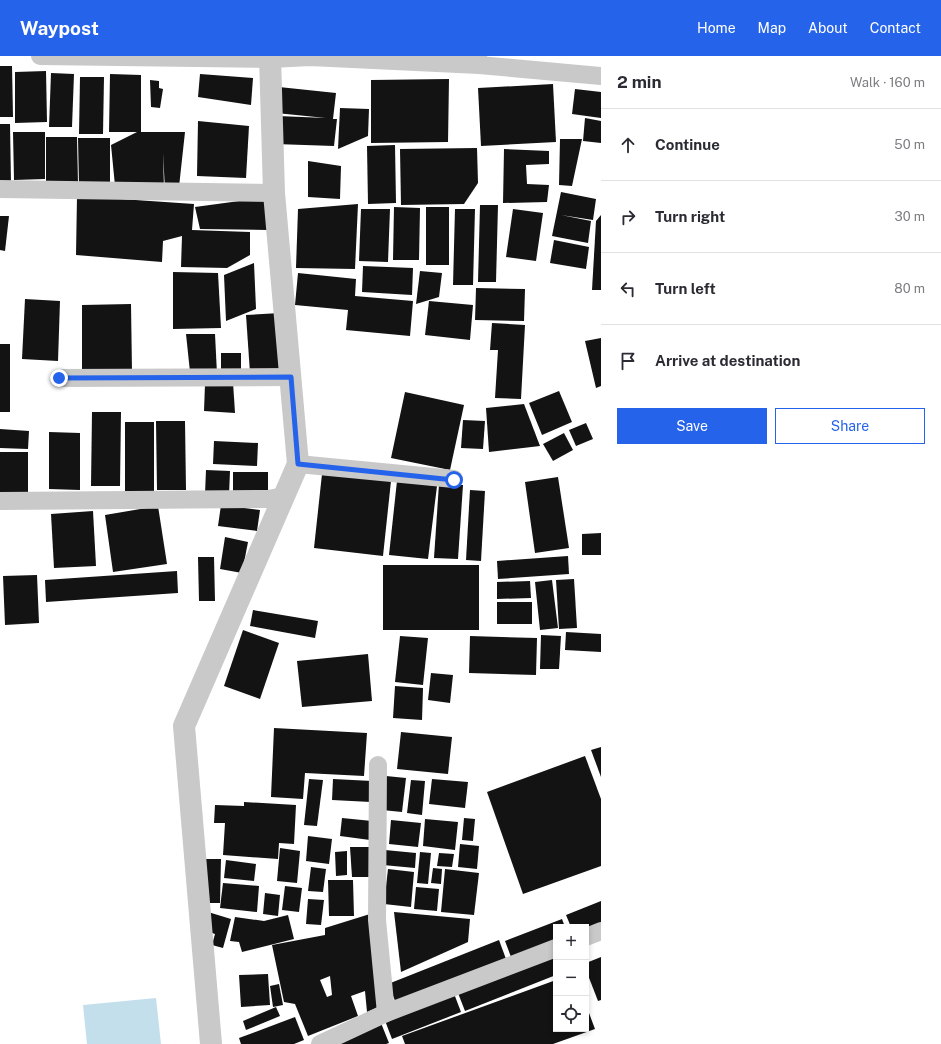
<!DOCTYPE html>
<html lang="en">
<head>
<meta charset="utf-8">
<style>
	body { margin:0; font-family:"Public Sans",sans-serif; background:#f2f2f3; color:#2b2b33 }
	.controls { position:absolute; right:12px; bottom:12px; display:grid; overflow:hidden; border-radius:0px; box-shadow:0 2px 6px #0003 }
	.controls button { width:36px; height:36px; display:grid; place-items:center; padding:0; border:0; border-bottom:1px solid #e1e1e2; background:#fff; color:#2b2b33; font:20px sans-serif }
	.stop { position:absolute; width:12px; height:12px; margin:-9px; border:3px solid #2563eb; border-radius:50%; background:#fff }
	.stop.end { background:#2563eb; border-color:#fff; box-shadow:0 1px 4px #0008 }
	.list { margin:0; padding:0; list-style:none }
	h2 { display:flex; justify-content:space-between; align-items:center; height:52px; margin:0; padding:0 16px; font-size:17px }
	h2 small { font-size:13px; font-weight:400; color:#7c7c81 }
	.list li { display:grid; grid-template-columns:26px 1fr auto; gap:12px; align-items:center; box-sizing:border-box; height:72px; padding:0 16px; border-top:1px solid #e1e1e2 }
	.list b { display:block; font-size:15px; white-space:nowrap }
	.list em { font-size:13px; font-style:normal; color:#7c7c81 }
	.actions { display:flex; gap:8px; padding:12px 16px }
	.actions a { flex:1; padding:9px 0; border:1px solid #2563eb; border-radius:0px; text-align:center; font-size:14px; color:#2563eb }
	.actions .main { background:#2563eb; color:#fff }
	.icon { flex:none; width:22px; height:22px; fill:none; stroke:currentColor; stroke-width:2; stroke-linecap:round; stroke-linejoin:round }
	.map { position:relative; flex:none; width:601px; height:988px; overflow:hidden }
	header { display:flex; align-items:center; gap:24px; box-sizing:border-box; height:56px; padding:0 20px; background:#2563eb; color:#fff }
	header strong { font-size:19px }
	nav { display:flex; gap:22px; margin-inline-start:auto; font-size:14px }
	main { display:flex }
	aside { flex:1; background:#fff }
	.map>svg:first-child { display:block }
</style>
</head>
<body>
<header>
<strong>Waypost</strong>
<nav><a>Home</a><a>Map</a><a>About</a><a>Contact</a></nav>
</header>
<main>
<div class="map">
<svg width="601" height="988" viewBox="0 0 601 988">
	<rect width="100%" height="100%" fill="#fff"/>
	<path fill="#c3dfec" d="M156,942L161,988H87L83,949Z"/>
	<g fill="#131313" fill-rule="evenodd">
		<path d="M0,10H12L13,61H0Z"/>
		<path d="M46,15L47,66L15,67V16Z"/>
		<path d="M51,17L74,18L72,71H49Z"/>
		<path d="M110,18L141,19V76H185L179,131L165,134L163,97L164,133L116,140L111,89L137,76H109Z"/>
		<path d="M200,18L253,22L251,49L198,41Z"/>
		<path d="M80,21H104L103,78H79Z"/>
		<path d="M449,23L448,86L371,87V24Z"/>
		<path d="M150,24L159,25V32L163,33L160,52L151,51Z"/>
		<path d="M553,28L556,86L481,90L478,32Z"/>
		<path d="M279,31L336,37L333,63H337L334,90L275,88L278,60L326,62L276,57Z"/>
		<path d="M575,33L601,36V62L572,58Z"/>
		<path d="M340,52L369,53L368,80L338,93Z"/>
		<path d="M585,62L601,65V87L583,85Z"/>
		<path d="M198,65L249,70L246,122L197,120Z"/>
		<path d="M0,68H10L11,127H0Z"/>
		<path d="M13,76H45V123L14,124Z"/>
		<path d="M46,81H77L78,128H46Z"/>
		<path d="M78,82H110V129L79,130Z"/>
		<path d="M560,83H582L572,130L559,129Z"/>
		<path d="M395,89L396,147L368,148L367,90Z"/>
		<path d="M477,92L478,127L464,148L401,149L400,93Z"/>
		<path d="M504,93L549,95V108L526,109L527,128L549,129L547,146L503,147Z"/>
		<path d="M308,105L341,110L340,143L308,141Z"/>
		<path d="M561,136L596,143L593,164L561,159L591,165L588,187L552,180Z"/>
		<path d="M77,140L194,148L192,174L250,176V199L227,212L181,211L182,180L163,185L162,206L76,199Z"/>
		<path d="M269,141L268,174L200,173L195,151Z"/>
		<path d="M358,148L355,213L296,212L298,153Z"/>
		<path d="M480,149H498L496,226H478Z"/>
		<path d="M394,151L420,152L419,204H393Z"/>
		<rect x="426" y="151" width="23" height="58"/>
		<path d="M361,153H390L388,206L359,205Z"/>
		<path d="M455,153H475L473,229H453Z"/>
		<path d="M513,153L543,157L536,205L506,201Z"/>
		<path d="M601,159V234H592L596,165Z"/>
		<path d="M0,160H9L5,195L0,194Z"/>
		<path d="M554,184L589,191L586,213L550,207Z"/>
		<path d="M254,207L256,253L226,265L224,219Z"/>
		<path d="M363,210L413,212L412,239L362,236Z"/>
		<path d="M420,215L442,217L439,241L416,248Z"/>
		<path d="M173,216L218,217L221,272L173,273Z"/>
		<path d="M298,217L356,223L355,240L413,245L410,280L346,274L348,254L295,249Z"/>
		<path d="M476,232L525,233L524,265L475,264Z"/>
		<path d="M25,243L60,245L58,305L22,303Z"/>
		<path d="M429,245L473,249L470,284L425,279Z"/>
		<path d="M131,248L132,316L82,317V249Z"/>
		<path d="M280,257L284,315L250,317L246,259Z"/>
		<path d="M492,267L525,269L521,343L495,342L498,294H490Z"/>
		<path d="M186,278H215L217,318L190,316Z"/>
		<path d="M601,282V330L596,332L585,285Z"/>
		<rect x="0" y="288" width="10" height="68"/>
		<rect x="221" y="297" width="20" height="20"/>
		<path d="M233,326L235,357L204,355L205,328Z"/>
		<path d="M559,335L572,366L542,379L529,347Z"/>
		<path d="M405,336L464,349L450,414L391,402Z"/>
		<path d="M524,348L540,390L489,396L486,352Z"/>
		<path d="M92,356H121L120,430H91Z"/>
		<path d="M463,364L485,365L483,393L461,392Z"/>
		<path d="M156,365H185L186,434H157Z"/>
		<path d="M125,366H154V435L125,436Z"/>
		<path d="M586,367L593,383L576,390L569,374Z"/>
		<path d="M0,373L29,375L28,393L0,392Z"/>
		<path d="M49,376L80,377V434L49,433Z"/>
		<path d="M564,377L573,394L553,405L543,388Z"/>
		<path d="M214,385L258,387L257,410L213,408Z"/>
		<path d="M0,396H28V439L0,438Z"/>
		<path d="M206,414L230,415L229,439L205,438Z"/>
		<path d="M233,416H268V435L233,436Z"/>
		<path d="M322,418L391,425L383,500L314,492Z"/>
		<path d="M558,421L569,492L535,497L525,426Z"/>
		<path d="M397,425L437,430L428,503L389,499Z"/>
		<path d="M439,428L463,429L458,503L434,502Z"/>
		<path d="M470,434L485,435L481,505L466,504Z"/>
		<path d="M221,449L260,454L257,475L218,470Z"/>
		<path d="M158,450L167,508L113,516L105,459Z"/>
		<path d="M93,455L96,510L54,512L51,458Z"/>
		<path d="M601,477V499H582V478Z"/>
		<path d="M225,481L248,486L242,517L220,513Z"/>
		<path d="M568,500L569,518L498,523L497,505Z"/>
		<path d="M198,501H214L215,545H199Z"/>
		<rect x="383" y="509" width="96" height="65"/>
		<path d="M177,515L178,537L46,546L45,524Z"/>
		<path d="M37,519L39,567L5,569L3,520Z"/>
		<path d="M574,523L577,572L559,573L556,524Z"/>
		<path d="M552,524L558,572L540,574L535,526Z"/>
		<path d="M530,525L531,542L497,543V526Z"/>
		<rect x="497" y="546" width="35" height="22"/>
		<path d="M253,554L318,565L315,582L250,570Z"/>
		<path d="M243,574L279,587L260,643L224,630Z"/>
		<path d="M566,576L601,578V596L565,594Z"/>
		<path d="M541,579L561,580L559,613H540Z"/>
		<path d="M400,580L428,582L423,629L395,626Z"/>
		<path d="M470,580L537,582L536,619L469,617Z"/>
		<path d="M368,598L372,645L302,651L297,605Z"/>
		<path d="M431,617L453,619L450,647L428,644Z"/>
		<path d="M395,630L423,632L422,664L393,662Z"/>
		<path d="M274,672L367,677L364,720L305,717L303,743L271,741Z"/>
		<path d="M401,676L452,681L448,718L397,713Z"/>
		<path d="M601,691V721L591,694Z"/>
		<path d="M585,700L601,743V810L523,838L487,736Z"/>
		<path d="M386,720L406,722L402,756L382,754Z"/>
		<path d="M309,723L323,724L317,770L304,769Z"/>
		<path d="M333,723L372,725L371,746L332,744Z"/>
		<path d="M432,723L468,726L465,752L429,748Z"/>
		<path d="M411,724L425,725L422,759L407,757Z"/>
		<path d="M244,746L296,749L294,788L279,787L278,803L223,799L225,767H214L215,749L244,750Z"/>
		<path d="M342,762L372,765L370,784L340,780Z"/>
		<path d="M464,762L475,763L473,785L462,784Z"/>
		<path d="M425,763L458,766L455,794L423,790Z"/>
		<path d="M391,764L421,767L418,791L389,788Z"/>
		<path d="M308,780L332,783L329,808L306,805Z"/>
		<path d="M460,788L479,790L477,813L458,811Z"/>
		<path d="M350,791H372L373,821H352Z"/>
		<path d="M280,792L300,795L297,827L277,825Z"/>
		<path d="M385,794L416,797L415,812L383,809Z"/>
		<path d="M347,795V819L336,820L335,796Z"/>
		<path d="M420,796L431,797L428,828L417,827Z"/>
		<path d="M439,797L454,798L452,811L437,810Z"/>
		<path d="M203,803H221L220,847H202Z"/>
		<path d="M226,804L256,808L254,825L224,822Z"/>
		<path d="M311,811L326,813L323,836L308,835Z"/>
		<path d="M433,812L442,813L441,828L431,827Z"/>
		<path d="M388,813L414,816L411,851L384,848Z"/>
		<path d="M445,813L479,817L474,859L441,856Z"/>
		<path d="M328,824H353L354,860H329Z"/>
		<path d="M223,827L259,830L257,856L220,852Z"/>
		<path d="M285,830L302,832L299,856L282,854Z"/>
		<path d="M416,831L439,833L437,855L414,853Z"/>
		<path d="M265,837L280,839L278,860L263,858Z"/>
		<path d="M308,843L324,844L321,869L306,868Z"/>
		<path d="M601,845V869L586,875V871H571L566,859Z"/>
		<path d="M208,856L231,863L223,892L212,889L215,878L203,874Z"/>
		<path d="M394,856L470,863L468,886L401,916Z"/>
		<path d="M370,858L381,950L367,956L365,935L351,940L358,960L308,980L295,948L284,946L272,889L325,879V872ZM330,920L332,939L327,941L320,924Z"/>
		<path d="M288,859L294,883L242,896L239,886L230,885L235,861L264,865Z"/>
		<path d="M562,863L565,871H556V883L511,901L505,885Z"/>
		<path d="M499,884L506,903L396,947L388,928Z"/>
		<path d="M556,893V919L465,955L456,932Z"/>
		<path d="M601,901V944L598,945L586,914V907Z"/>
		<path d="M268,918L270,949L241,951L239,919Z"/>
		<path d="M556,924V973H586V949L595,973L553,988H405L402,980Z"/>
		<path d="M279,928L283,949L273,951L270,930Z"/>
		<path d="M453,935L461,956L392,983L384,962Z"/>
		<path d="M276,951L280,960L246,974L243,965Z"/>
		<path d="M295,961L304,984L294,988H241L239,982Z"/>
		<path d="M381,967L389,987L386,988H328Z"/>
	</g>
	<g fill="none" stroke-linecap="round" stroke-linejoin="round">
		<g stroke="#c9c9c9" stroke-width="18">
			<path d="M40,0L271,3L310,1L479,9"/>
			<path d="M478,0L479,9L601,20"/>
			<path d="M0,133L274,137"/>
			<path d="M59,322L291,321"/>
			<path d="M298,408L454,423"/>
			<path d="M0,445L268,443L284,440"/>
			<path d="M378,709L377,864L386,957"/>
			<path d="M586,881L601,875"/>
			<path d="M320,988L386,957L556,892"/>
		</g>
		<path stroke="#c9c9c9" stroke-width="22" d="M211,988L184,670L298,408L274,137L270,0"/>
	</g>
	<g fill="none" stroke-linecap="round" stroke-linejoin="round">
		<path stroke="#2563eb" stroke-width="5" d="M59,322L291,321L298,408L454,424"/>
	</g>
</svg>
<div class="controls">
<button>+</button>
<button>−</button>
<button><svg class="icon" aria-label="locate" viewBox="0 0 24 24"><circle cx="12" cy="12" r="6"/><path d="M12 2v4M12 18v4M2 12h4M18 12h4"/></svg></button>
</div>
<div class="stop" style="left:454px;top:424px"></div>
<div class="stop end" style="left:59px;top:322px"></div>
</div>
<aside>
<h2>2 min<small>Walk · 160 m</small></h2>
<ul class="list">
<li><svg class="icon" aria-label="ahead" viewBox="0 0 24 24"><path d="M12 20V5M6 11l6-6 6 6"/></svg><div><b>Continue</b></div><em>50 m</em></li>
<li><svg class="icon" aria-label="right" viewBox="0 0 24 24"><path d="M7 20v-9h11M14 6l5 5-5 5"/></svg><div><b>Turn right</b></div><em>30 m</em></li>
<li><svg class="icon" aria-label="left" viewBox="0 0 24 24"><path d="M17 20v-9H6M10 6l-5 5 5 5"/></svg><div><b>Turn left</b></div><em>80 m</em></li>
<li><svg class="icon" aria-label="arrive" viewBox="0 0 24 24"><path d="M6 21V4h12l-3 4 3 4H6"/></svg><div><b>Arrive at destination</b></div></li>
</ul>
<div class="actions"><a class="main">Save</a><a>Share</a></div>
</aside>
</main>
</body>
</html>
